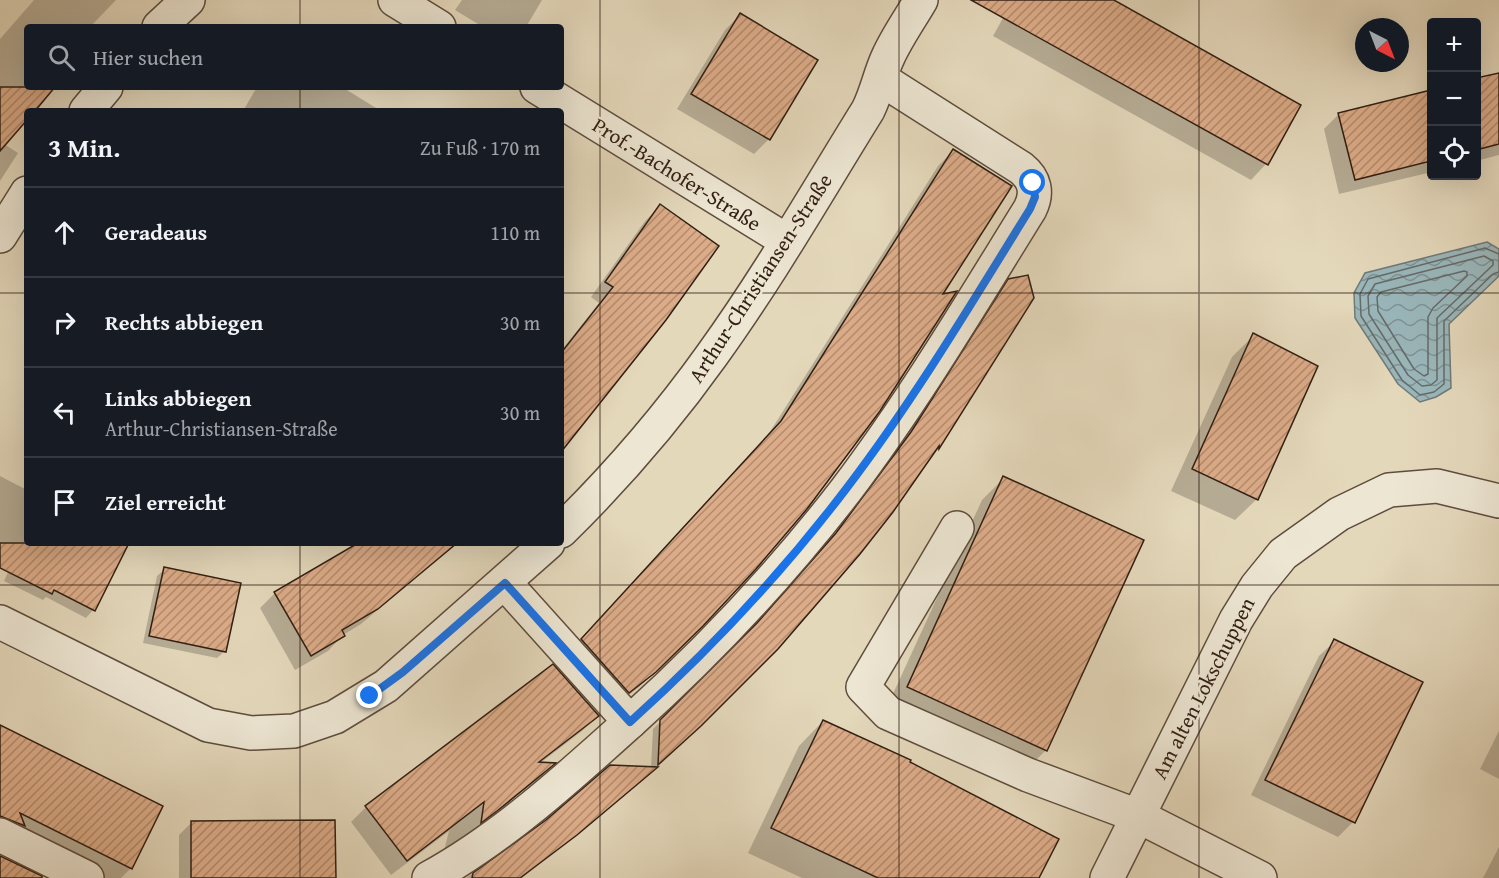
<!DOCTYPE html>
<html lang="de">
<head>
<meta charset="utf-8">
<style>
	body { margin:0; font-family:"Gentium Book Plus",serif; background:#20242c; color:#f1f3f6 }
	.controls { position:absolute; right:18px; top:18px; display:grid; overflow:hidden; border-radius:6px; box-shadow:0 6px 24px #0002 }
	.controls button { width:54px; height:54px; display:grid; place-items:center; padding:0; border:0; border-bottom:2px solid #363941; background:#171b24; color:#f1f3f6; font:30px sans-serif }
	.compass { position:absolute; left:1355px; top:18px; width:54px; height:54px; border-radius:50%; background:#171b24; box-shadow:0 6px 24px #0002; rotate:138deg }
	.stop { position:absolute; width:18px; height:18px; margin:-14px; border:4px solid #1a73e8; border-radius:50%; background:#fff }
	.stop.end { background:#1a73e8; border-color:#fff; box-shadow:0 2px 6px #0008 }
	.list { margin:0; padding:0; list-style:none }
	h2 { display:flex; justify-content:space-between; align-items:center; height:78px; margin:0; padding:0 24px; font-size:26px }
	h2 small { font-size:20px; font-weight:400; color:#9ea1a6 }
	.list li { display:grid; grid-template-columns:39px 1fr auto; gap:18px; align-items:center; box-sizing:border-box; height:90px; padding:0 24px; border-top:2px solid #363941 }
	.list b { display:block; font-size:22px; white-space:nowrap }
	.list p { margin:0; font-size:20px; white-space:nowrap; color:#9ea1a6 }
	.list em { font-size:20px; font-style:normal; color:#9ea1a6 }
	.icon { flex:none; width:33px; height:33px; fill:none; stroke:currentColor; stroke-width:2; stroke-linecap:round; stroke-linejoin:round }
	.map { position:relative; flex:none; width:1499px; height:878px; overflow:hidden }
	.search { position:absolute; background:#171b24; box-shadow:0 6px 24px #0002; left:24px; top:24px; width:540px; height:66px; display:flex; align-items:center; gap:15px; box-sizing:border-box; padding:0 21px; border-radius:6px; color:#9ea1a6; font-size:22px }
	.panel { position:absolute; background:#171b24; box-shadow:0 6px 24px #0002; left:24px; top:108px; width:540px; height:438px; border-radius:6px }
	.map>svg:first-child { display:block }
</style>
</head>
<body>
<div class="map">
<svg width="1499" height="878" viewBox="0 0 1499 878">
	<defs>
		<pattern id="water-waves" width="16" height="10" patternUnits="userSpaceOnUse" patternTransform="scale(1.5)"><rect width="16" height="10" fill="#9ab7bb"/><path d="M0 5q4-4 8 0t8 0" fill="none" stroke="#7e9497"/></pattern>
		<pattern id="building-hatch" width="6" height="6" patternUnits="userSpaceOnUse" patternTransform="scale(1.5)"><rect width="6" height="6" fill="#dcac88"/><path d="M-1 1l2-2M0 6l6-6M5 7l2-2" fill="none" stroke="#b38b6e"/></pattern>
	</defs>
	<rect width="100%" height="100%" fill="#e4d8bb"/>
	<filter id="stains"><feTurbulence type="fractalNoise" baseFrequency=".00333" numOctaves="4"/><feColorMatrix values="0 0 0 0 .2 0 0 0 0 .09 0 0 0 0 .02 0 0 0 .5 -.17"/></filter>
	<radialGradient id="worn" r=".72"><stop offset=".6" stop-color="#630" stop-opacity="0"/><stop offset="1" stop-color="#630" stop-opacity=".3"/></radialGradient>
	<path fill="url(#water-waves)" stroke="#707a78" stroke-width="1.5" d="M1487,242L1499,249V276L1449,324L1451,388L1436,397L1420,402L1398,384L1355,318L1354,293L1365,273Z"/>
	<g fill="#0003">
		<path d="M34,0H116L90,27H27V87H53L33,111H27V118L4,144L18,153L0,181V39Z"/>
		<path d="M462,0H542L526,27H483L455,10Z"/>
		<path d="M1013,0H1110L1299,106L1266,164L1251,180L993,36Z"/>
		<path d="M740,15L769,139L754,154L677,109L725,30Z"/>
		<path d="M1499,77V155L1476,161V80Z"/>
		<path d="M257,87H342L381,111H243Z"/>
		<path d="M1432,91V172L1339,194L1324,129L1339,114Z"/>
		<path d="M953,151L702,625L639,687L613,707L566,655L766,438L938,166Z"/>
		<path d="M660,206L561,446V351L599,303L591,297L645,221Z"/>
		<path d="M1009,281L1032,298L938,448L692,733L648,774L522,878H466L521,842L651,768L653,729L750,632L829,542L903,441L1001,289Z"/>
		<path d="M1254,335L1257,499L1235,520L1171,491L1232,357Z"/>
		<path d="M0,476L27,490V543H125V548L93,610L86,618L46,597L43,600L4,581L10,568L0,563Z"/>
		<path d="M1004,478L1046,750L1024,772L886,709L982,500Z"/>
		<path d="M357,543H456L361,624L343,635L328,651L295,670L260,608L275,593Z"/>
		<path d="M165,569L225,651L217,658L143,643L157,576Z"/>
		<path d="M1335,641L1353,822L1338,837L1251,795L1319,656Z"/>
		<path d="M597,716L582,731L539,764H552L539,778L480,826L444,851L449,831L391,875L351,822L366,807Z"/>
		<path d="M823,721L1038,878H802L748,853L799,746Z"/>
		<path d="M0,727L131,868L121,878H99L94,875L76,854L60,870L0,840Z"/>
		<path d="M1499,731V779L1480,769Z"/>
		<path d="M191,823L334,878H179V835Z"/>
		<path d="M1499,847V878H1483Z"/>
	</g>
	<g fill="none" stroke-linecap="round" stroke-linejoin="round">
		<g stroke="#666b68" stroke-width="1.5">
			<path d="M1499,254L1485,248L1368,279L1360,294L1361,316L1402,380L1420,395L1434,392L1444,384V321L1493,274L1499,272"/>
			<path d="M1484,256L1493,261V265L1437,318V380L1431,385L1422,386L1408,375L1369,314L1368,296L1375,284Z"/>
			<path d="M1464,271L1467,272V276L1433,308L1428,317V374L1424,376L1414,369L1378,311L1377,297L1381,292Z"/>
		</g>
	</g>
	<g fill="url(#building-hatch)" stroke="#311f14" stroke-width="1.5">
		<path d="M971,0H1114L1301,105L1268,165Z"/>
		<path d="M740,13L818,60L770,140L691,94Z"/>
		<path d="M1499,73V144L1476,150V78Z"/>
		<path d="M0,87H55L35,111H27V120L0,151Z"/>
		<path d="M1431,90V161L1355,180L1338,113Z"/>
		<path d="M953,149L1012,186L943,294L957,291L880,411L807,509L756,569L703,626L656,672L629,693L581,639L781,421Z"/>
		<path d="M660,204L719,246L666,320L561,452V353L613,287L605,282Z"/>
		<path d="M1028,275L1034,298L939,449V446L893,512L860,554L778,649L701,726L658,765L660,720L757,623L836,533L911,432L1008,279Z"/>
		<path d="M1253,333L1318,366L1258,500L1192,469Z"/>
		<path d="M1003,476L1144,540L1047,751L907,687Z"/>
		<path d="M0,543H129L95,611L54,590L52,594L0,568Z"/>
		<path d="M358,543H457L378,609L342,630L345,636L311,656L274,592Z"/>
		<path d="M164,567L241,583L226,652L149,636Z"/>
		<path d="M1334,639L1423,682L1355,823L1265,780Z"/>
		<path d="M553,664L599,716L539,762L556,763L497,811L481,823L484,802L407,861L365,806Z"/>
		<path d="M823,720L911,760L910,762L1059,839L1039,878H878L771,828Z"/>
		<path d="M0,725L163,806L132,869L20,813L25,826L0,816Z"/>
		<path d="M610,765L658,767L577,835L520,878H472L473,873L546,820Z"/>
		<path d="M335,820L336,878H191V821Z"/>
		<path d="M0,856L42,876V878H0Z"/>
	</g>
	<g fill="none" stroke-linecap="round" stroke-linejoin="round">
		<defs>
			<g id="minor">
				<path d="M395,0L439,27"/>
				<path d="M159,27L188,0"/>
				<path d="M537,87L787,241"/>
				<path d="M86,111L106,87"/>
				<path d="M0,236L27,193"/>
				<path d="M957,528L863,687L888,713L1028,775L1138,816L1260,878"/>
				<path d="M561,531C616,477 667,418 712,355C769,276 817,192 868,110C877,92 880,74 888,57C897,37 910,19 921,0"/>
				<path d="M505,583L630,722C709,651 782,573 846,490C914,400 971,304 1030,209C1038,193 1035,179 1021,168L881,79"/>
				<path d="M0,622L208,725L251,733L294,731L335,717L386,686L548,543"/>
				<path d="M0,835L87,878"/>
				<path d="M429,878C502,838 569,777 630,722"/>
				<path d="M1107,878L1236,620L1257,586L1283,554L1339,514L1389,490L1437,486L1499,501"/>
			</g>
		</defs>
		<use href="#minor" stroke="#5e4d3e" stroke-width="36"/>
		<use href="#minor" stroke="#ede6d3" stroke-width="33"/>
	</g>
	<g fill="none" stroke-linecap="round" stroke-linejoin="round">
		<path stroke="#1a73e8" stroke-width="8" d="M370,696L403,672L505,583L630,722C709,651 782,573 846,489C914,400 971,304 1030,209L1035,197L1033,183"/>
	</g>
	<path fill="none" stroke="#311f14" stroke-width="1.5" stroke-opacity="0.55" d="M300,0V27M600,0V878M899,0V878M1199,0V878M300,87V111M0,293H27M561,293H1499M300,543V878M0,585H1499"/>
	<g text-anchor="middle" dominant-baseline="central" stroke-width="5" stroke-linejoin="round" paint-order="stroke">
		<g font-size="21" fill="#311f14" stroke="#ede6d3">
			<text transform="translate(677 174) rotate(32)">Prof.-Bachofer-Straße</text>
			<text transform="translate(760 278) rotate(-57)">Arthur-Christiansen-Straße</text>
			<text transform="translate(1203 688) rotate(-63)">Am alten Lokschuppen</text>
		</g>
	</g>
	<rect width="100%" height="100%" filter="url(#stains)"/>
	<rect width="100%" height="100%" fill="url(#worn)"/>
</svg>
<div class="controls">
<button>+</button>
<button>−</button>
<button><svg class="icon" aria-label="locate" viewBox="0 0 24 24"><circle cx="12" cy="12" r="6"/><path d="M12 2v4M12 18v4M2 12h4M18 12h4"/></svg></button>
</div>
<svg class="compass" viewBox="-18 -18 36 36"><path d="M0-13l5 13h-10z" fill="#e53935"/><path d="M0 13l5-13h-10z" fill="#9ea1a6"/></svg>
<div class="stop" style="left:1033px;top:183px"></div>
<div class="stop end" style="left:370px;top:696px"></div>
<div class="search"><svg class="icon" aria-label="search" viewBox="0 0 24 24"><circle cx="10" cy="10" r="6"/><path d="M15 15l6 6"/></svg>Hier suchen</div>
<section class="panel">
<h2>3 Min.<small>Zu Fuß · 170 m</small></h2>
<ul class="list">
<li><svg class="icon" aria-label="ahead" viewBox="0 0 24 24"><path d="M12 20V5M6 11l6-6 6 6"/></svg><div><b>Geradeaus</b></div><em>110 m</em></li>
<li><svg class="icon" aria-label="right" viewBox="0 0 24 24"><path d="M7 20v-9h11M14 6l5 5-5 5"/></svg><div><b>Rechts abbiegen</b></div><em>30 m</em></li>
<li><svg class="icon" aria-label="left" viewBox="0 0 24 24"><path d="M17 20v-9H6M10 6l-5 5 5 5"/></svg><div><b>Links abbiegen</b><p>Arthur-Christiansen-Straße</p></div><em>30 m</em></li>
<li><svg class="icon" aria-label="arrive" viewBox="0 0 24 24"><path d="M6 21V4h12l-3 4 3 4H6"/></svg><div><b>Ziel erreicht</b></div></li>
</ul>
</section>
</div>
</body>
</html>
